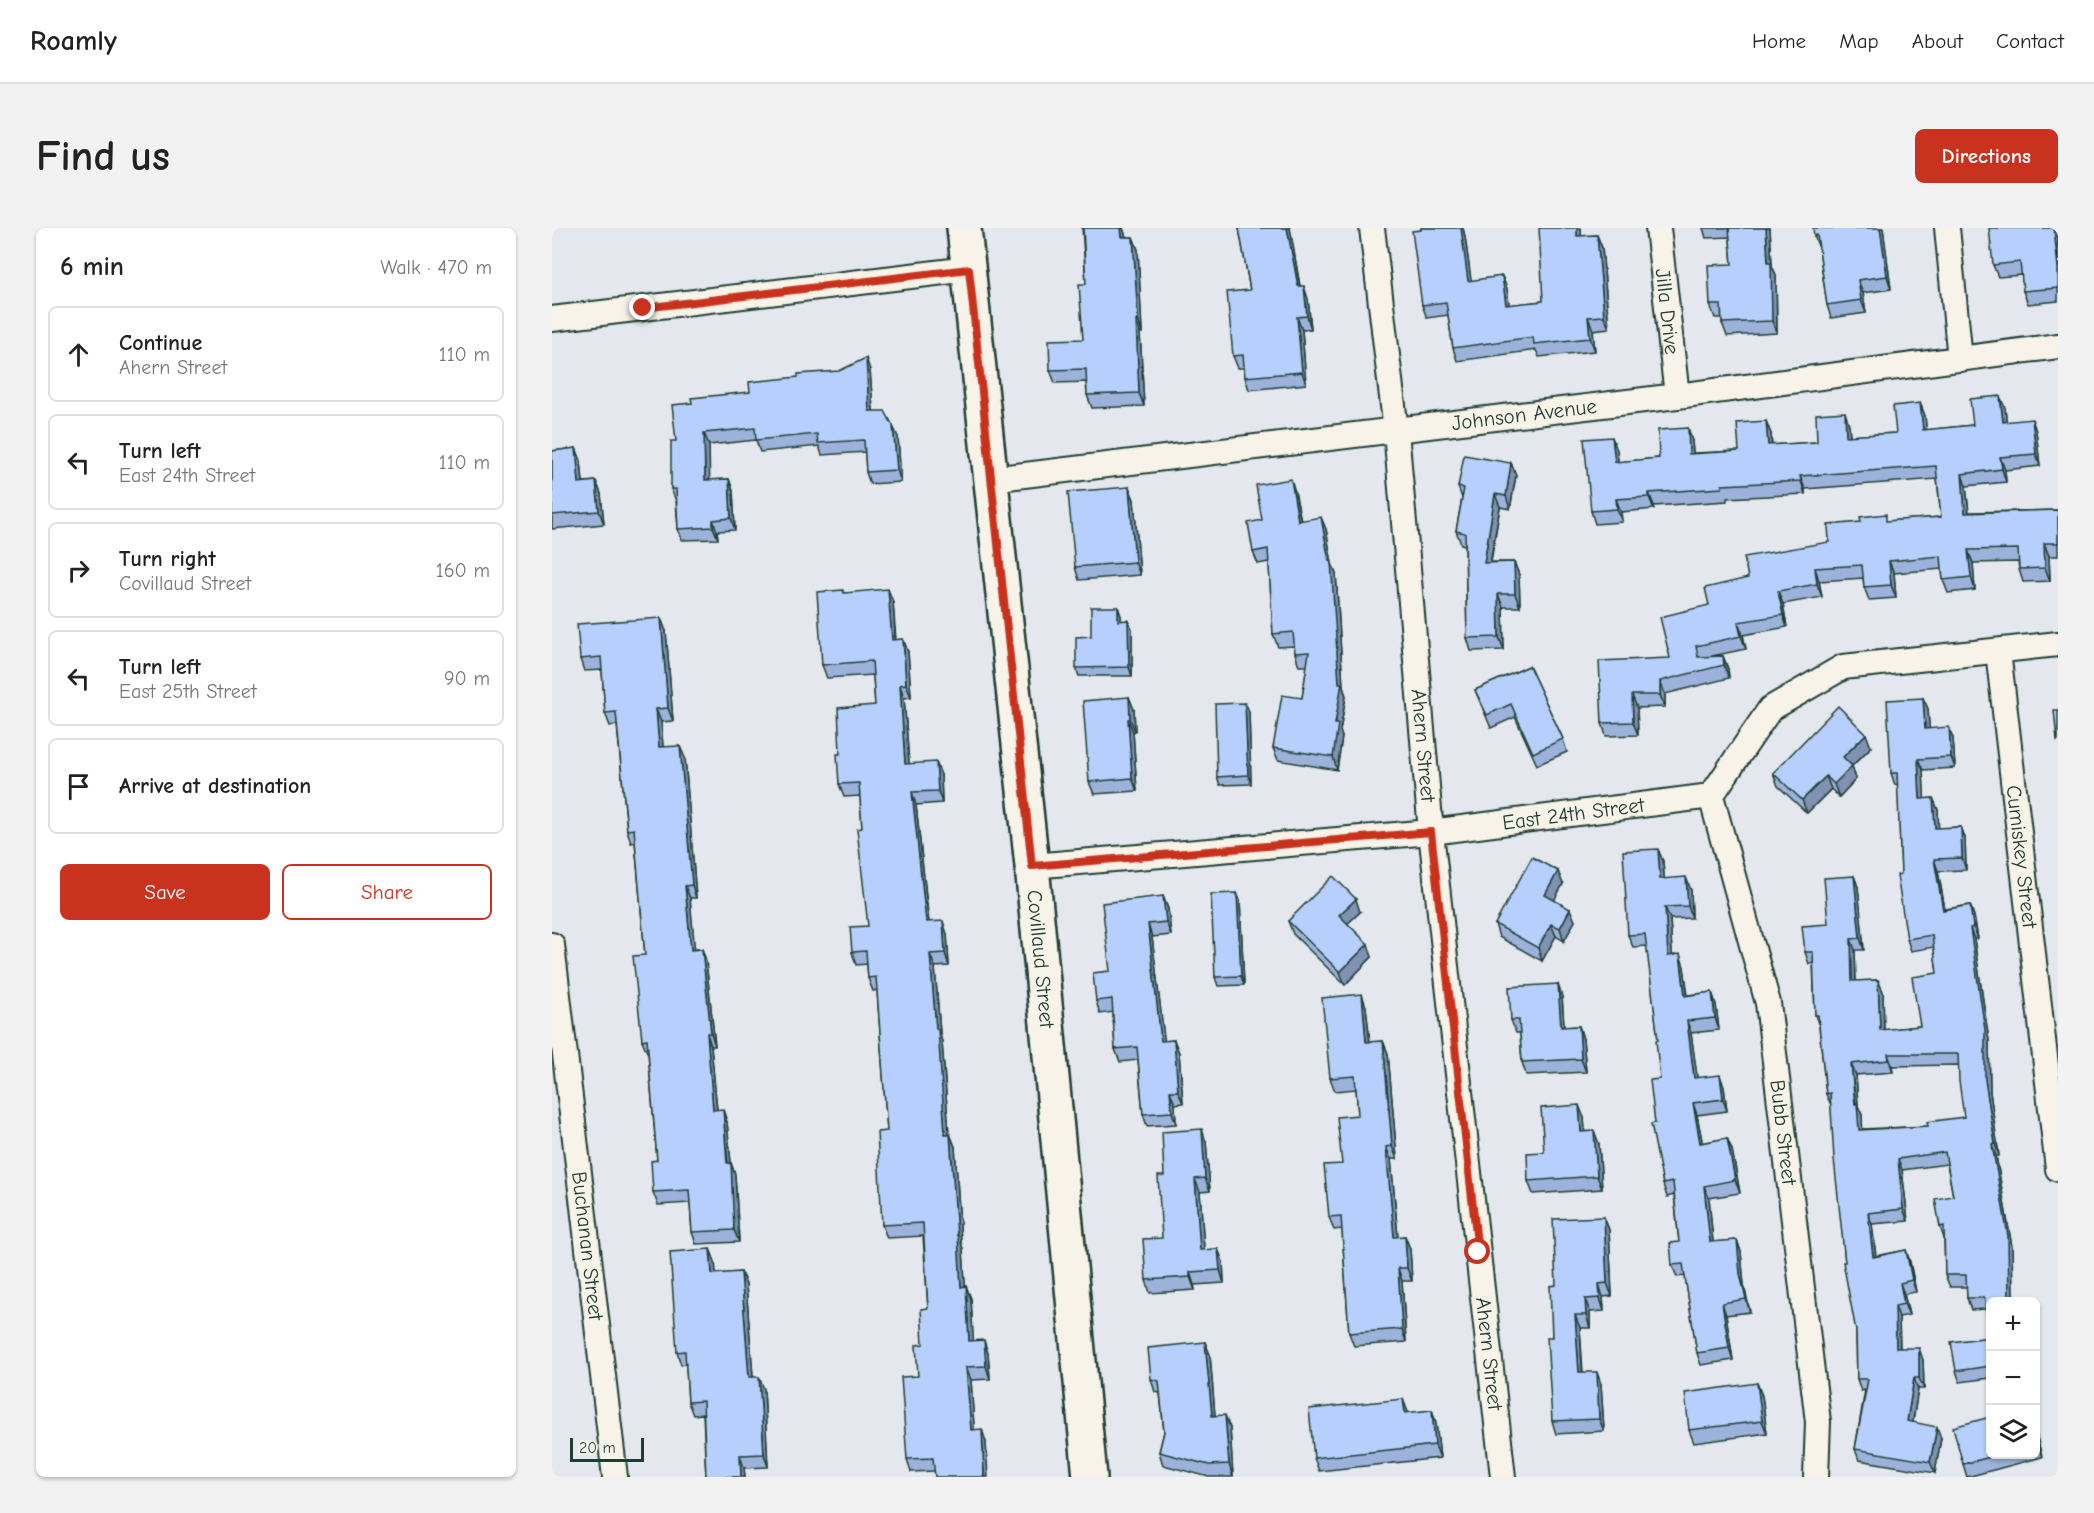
<!DOCTYPE html>
<html lang="en">
<head>
<meta charset="utf-8">
<style>
	body { margin:0; font-family:"Comic Neue",sans-serif; background:#f2f2f2; color:#222 }
	.controls { position:absolute; right:18px; bottom:18px; display:grid; overflow:hidden; border-radius:9px; box-shadow:0 2px 4px #0004 }
	.controls button { width:54px; height:54px; display:grid; place-items:center; padding:0; border:0; border-bottom:2px solid #e0e0e0; background:#fff; color:#222; font:30px sans-serif }
	.scale { position:absolute; left:18px; bottom:15px; width:74px; box-sizing:border-box; padding-left:6px; border:3px solid #1f3d34; border-top:0; font-size:16px; line-height:21px; white-space:nowrap; color:#1f3d34; -webkit-text-stroke:4px #f7f3e8; paint-order:stroke }
	.stop { position:absolute; width:18px; height:18px; margin:-14px; border:4px solid #c8321e; border-radius:50%; background:#fff }
	.stop.end { background:#c8321e; border-color:#fff; box-shadow:0 2px 6px #0008 }
	.list { margin:0; padding:0; list-style:none }
	h2 { display:flex; justify-content:space-between; align-items:center; height:78px; margin:0; padding:0 24px; font-size:26px }
	h2 small { font-size:20px; font-weight:400; color:#767676 }
	.list li { display:grid; grid-template-columns:39px 1fr auto; gap:18px; align-items:center; box-sizing:border-box; height:96px; margin:0 12px 12px; padding:0 12px; border:2px solid #e0e0e0; border-radius:9px }
	.list b { display:block; font-size:22px; white-space:nowrap }
	.list p { margin:0; font-size:20px; white-space:nowrap; color:#767676 }
	.list em { font-size:20px; font-style:normal; color:#767676 }
	.actions { display:flex; gap:12px; padding:18px 24px }
	.actions a { flex:1; padding:14px 0; border:2px solid #c8321e; border-radius:9px; text-align:center; font-size:21px; color:#c8321e }
	.actions .main { background:#c8321e; color:#fff }
	.icon { flex:none; width:33px; height:33px; fill:none; stroke:currentColor; stroke-width:2; stroke-linecap:round; stroke-linejoin:round }
	.map { position:relative; flex:none; width:1506px; height:1249px; overflow:hidden; border-radius:9px }
	header { display:flex; align-items:center; gap:36px; box-sizing:border-box; height:84px; padding:0 30px; background:#fff; border-bottom:2px solid #e0e0e0 }
	header strong { font-size:28px }
	nav { display:flex; gap:33px; margin-inline-start:auto; font-size:21px }
	.intro { display:flex; align-items:center; justify-content:space-between; box-sizing:border-box; height:144px; padding:0 36px }
	h1 { margin:0; font-size:42px }
	.button { padding:15px 27px; border-radius:9px; background:#c8321e; color:#fff; font-size:21px; font-weight:700 }
	main { display:flex; gap:36px; padding:0 36px }
	aside { flex:1; background:#fff; border-radius:9px; box-shadow:0 2px 4px #0004 }
	.map>svg:first-child { display:block }
</style>
</head>
<body>
<header>
<strong>Roamly</strong>
<nav><a>Home</a><a>Map</a><a>About</a><a>Contact</a></nav>
</header>
<div class="intro"><h1>Find us</h1><a class="button">Directions</a></div>
<main>
<aside>
<h2>6 min<small>Walk · 470 m</small></h2>
<ul class="list">
<li><svg class="icon" aria-label="ahead" viewBox="0 0 24 24"><path d="M12 20V5M6 11l6-6 6 6"/></svg><div><b>Continue</b><p>Ahern Street</p></div><em>110 m</em></li>
<li><svg class="icon" aria-label="left" viewBox="0 0 24 24"><path d="M17 20v-9H6M10 6l-5 5 5 5"/></svg><div><b>Turn left</b><p>East 24th Street</p></div><em>110 m</em></li>
<li><svg class="icon" aria-label="right" viewBox="0 0 24 24"><path d="M7 20v-9h11M14 6l5 5-5 5"/></svg><div><b>Turn right</b><p>Covillaud Street</p></div><em>160 m</em></li>
<li><svg class="icon" aria-label="left" viewBox="0 0 24 24"><path d="M17 20v-9H6M10 6l-5 5 5 5"/></svg><div><b>Turn left</b><p>East 25th Street</p></div><em>90 m</em></li>
<li><svg class="icon" aria-label="arrive" viewBox="0 0 24 24"><path d="M6 21V4h12l-3 4 3 4H6"/></svg><div><b>Arrive at destination</b></div></li>
</ul>
<div class="actions"><a class="main">Save</a><a>Share</a></div>
</aside>
<div class="map">
<svg width="1506" height="1249" viewBox="0 0 1506 1249">
	<rect width="100%" height="100%" fill="#e4e8ee"/>
	<filter id="ink" filterUnits="userSpaceOnUse"><feTurbulence type="fractalNoise" baseFrequency=".0167" numOctaves="2"/><feDisplacementMap in="SourceGraphic" scale="12" xChannelSelector="R" yChannelSelector="G"/><feConvolveMatrix kernelMatrix="1 2 1 2 8 2 1 2 1" color-interpolation-filters="sRGB"/></filter>
	<g filter="url(#ink)">
		<g fill="none" stroke-linecap="round" stroke-linejoin="round">
			<defs>
				<g id="street">
					<path id="s1" d="M820,0L844,203L879,604L951,1249"/>
					<path id="s2" d="M1106,0L1125,168"/>
					<path d="M1395,0L1408,131"/>
					<path d="M0,91L417,41"/>
					<path id="s3" d="M439,251L1125,168L1506,118"/>
					<path id="s4" d="M1446,423L1506,941"/>
					<path id="s5" d="M1159,568L1216,775L1266,1194L1264,1249"/>
					<path id="s6" d="M480,638L879,604L1159,568L1218,481L1291,439L1506,416"/>
					<path id="s7" d="M0,717L63,1249"/>
				</g>
				<g id="secondary">
					<path id="s8" d="M412,0L480,638L538,1249"/>
				</g>
			</defs>
			<use href="#street" stroke="#1f3d34" stroke-width="28"/>
			<use href="#secondary" stroke="#1f3d34" stroke-width="38"/>
			<use href="#street" stroke="#f7f3e8" stroke-width="24"/>
			<use href="#secondary" stroke="#f7f3e8" stroke-width="33"/>
		</g>
		<g fill="#9db2da" stroke="#1f3d34" stroke-width="1.5" fill-rule="evenodd">
			<path d="M530,0H571L574,9H581L586,22L590,105H588L592,178L540,180L535,167L534,154L503,155L498,142L531,111L534,56Z"/>
			<path d="M687,0H738L748,58L756,71L759,101L750,102L754,156L697,162L693,149L692,140H686L681,128L698,62Z"/>
			<path d="M869,0H911L913,9L919,53L950,48L955,61L957,77L991,73L1029,0V8L1045,7L1050,20L1057,100L1041,102L1043,123L987,129L984,122L905,133L901,120L896,87L875,90L870,77Z"/>
			<path d="M1151,0H1218L1220,38L1224,47L1225,105L1175,108L1170,95V90H1163L1158,77L1180,36L1178,9L1154,10Z"/>
			<path d="M1331,0L1339,61L1311,65L1314,85L1279,90L1275,77L1267,20L1262,8Z"/>
			<path d="M1506,0V73L1476,76L1471,63L1470,47L1446,49L1441,37Z"/>
			<path d="M318,142L321,183L346,209L349,254L318,256L314,244L313,224L270,227L267,218L208,224L204,212L157,217V252L177,251L181,263L183,302L165,303L166,311L130,312L126,301L124,273L119,261L124,213L140,175Z"/>
			<path d="M1368,175L1373,188L1374,202L1421,197L1453,180L1454,193L1484,203L1488,238L1453,242L1454,254L1414,258L1417,284L1506,282V328H1497L1498,353L1471,354L1467,341L1466,334L1421,335L1423,362L1396,365L1391,352L1390,341L1342,345L1344,370L1317,372L1312,359L1311,350L1267,353L1270,369L1231,376L1235,399L1191,407L1194,421L1160,428H1171L1176,441L1177,450L1113,466V479L1085,480L1086,507L1054,508L1050,495L1118,430L1157,377L1196,350L1277,314L1336,293L1389,289L1385,251L1253,261V266L1175,270V273L1102,278V281L1069,284L1070,294L1043,296L1039,283L1065,222L1066,234L1107,230L1136,200L1140,213L1141,225L1187,223L1214,193L1219,206L1220,217L1265,214L1297,197L1298,208L1344,205Z"/>
			<path d="M24,220L29,233L31,254L44,253L49,266L52,296L0,301V223Z"/>
			<path d="M959,235L964,247L958,281L948,279L939,334H962L967,347L968,379H951L952,422L919,423L915,410L913,317L909,316L904,303L910,270L906,259Z"/>
			<path d="M577,259L582,272L588,347L527,352L523,339Z"/>
			<path d="M743,264L749,292L774,301L780,336L784,345L791,459L794,468L788,503L790,509L785,542L726,532L721,520L750,470L755,438H747L743,425L742,418L726,419L721,406L717,334L706,336L701,324L710,292Z"/>
			<path d="M293,365L341,374L344,412L351,411L356,424L359,469L352,470L357,536L389,547L390,575L364,577L377,694L395,706L397,738L383,739L388,806L390,814L397,906H398L403,919L409,1014L411,1021L413,1058H414L419,1071L421,1113L436,1125L438,1151L419,1152L422,1201L434,1214L382,1243L359,1244L355,1231L376,1080L371,1008L335,1010L330,997L335,903L325,762L321,763L316,750L315,736L304,737L300,724L316,698L310,600L308,568L292,569L287,556L288,526L323,477L321,447L275,450L270,437Z"/>
			<path d="M566,379L569,388V393L576,392L580,401V448H527L524,440L539,408Z"/>
			<path d="M114,403L121,493L109,494L111,519L133,530L144,670H138L142,721H150L154,733L163,818H159L165,882L175,894L179,935L183,947L187,1014L144,1016L140,1004L138,975L106,977L101,964L105,932L96,824H95L90,812L93,727L83,614L79,615L75,602L65,497L58,498L53,485L50,442L32,443L28,431Z"/>
			<path d="M977,438L1011,511L1015,524L985,537L963,489L939,500L923,462Z"/>
			<path d="M577,469L582,482L583,503L581,504L585,563L542,566L537,554Z"/>
			<path d="M1371,470L1376,481L1377,500L1401,510L1403,540L1371,542L1372,571L1381,570L1386,582V600L1409,599L1413,610L1414,642L1386,643L1393,681L1418,677L1422,688L1426,711H1422L1437,813L1438,864L1447,928H1444L1460,1019L1461,1074H1438V1150L1408,1154L1404,1143L1438,1109L1434,1081L1419,1082L1415,1070V1059H1398L1393,1047L1392,1010L1388,999L1401,968L1395,936L1350,942L1356,993L1320,996L1324,1028L1354,1022L1358,1034L1364,1064L1352,1066L1357,1087L1347,1089L1348,1120L1371,1132L1372,1161H1366L1361,1194L1389,1210L1383,1245L1307,1232L1303,1221L1313,1162L1309,1163L1305,1151L1304,1103L1293,1034L1279,877L1274,866L1267,798L1263,787L1261,735L1257,736L1253,724L1276,696L1302,648L1306,659L1312,722H1303L1304,753L1326,752L1331,764L1332,802L1368,798L1385,745L1382,719L1359,723L1355,711L1349,646L1346,556L1343,557L1339,545ZM1407,837L1412,889L1376,898L1310,901V887L1306,878L1304,847L1341,844L1340,838Z"/>
			<path d="M697,483L699,556L668,557L665,549Z"/>
			<path d="M1319,519L1300,538L1304,551L1287,569L1279,561L1255,585L1226,558L1221,545Z"/>
			<path d="M1111,633L1112,651L1139,662L1140,690L1118,691L1120,727L1132,739L1136,767L1160,764L1164,777L1167,802L1139,805L1145,850L1172,859L1175,883L1145,887L1150,915L1175,910L1180,922L1188,965L1157,970L1161,1014L1185,1012L1189,1024L1192,1058L1198,1084L1174,1087L1181,1132L1149,1137L1145,1125L1133,1048L1125,1049L1120,1037L1127,1014L1122,967L1115,969L1111,956L1103,895L1108,851L1106,812L1095,718L1081,719L1076,707Z"/>
			<path d="M1011,656L1002,672L1023,693L1012,713L1004,708L990,733L947,709L943,696Z"/>
			<path d="M685,665L688,673L692,757L666,758L663,749Z"/>
			<path d="M611,668L616,681L619,707L600,709L612,813L622,812L627,825L631,875L623,876L624,896L595,898L591,886L586,832L568,834L563,821L561,784L548,786L544,773L558,743Z"/>
			<path d="M808,684L795,696L820,729L793,757L741,706L736,693Z"/>
			<path d="M1010,769L1012,799L1027,798L1031,811L1034,844L974,847L970,834L968,805H964L959,792Z"/>
			<path d="M814,779L818,814L831,813L836,826L845,931H839L846,1009L853,1008L858,1021L860,1053H850L854,1114L802,1118L797,1105L790,1001L782,1002L777,989L790,936L806,887L804,861L783,863L778,850Z"/>
			<path d="M1032,890L1033,904L1042,903L1047,916L1050,961L981,966L976,953L992,924Z"/>
			<path d="M654,914L658,963L648,964L652,1022L666,1021L671,1034L672,1055L642,1057L643,1062L598,1065L594,1052L610,1010L612,948Z"/>
			<path d="M1052,989L1057,1002L1060,1068L1051,1069L1052,1083L1038,1084V1100H1028L1031,1144L1049,1156L1052,1203L1004,1206L1000,1193V1109L1004,1057Z"/>
			<path d="M158,1021L163,1034L164,1046L189,1044L194,1057L201,1149L212,1161L216,1239L192,1240L193,1249H154L151,1186L141,1187L136,1174L134,1136L129,1137L125,1124Z"/>
			<path d="M653,1114L658,1127L663,1188L678,1200L681,1249H657L611,1237L607,1224L612,1204L608,1165L603,1164L599,1151Z"/>
			<path d="M1205,1155L1210,1168L1215,1205L1142,1215L1137,1202Z"/>
			<path d="M880,1182L884,1195L888,1230L767,1243L762,1230L856,1185Z"/>
			<path d="M1484,1206L1490,1229L1415,1249L1411,1236L1438,1227H1484Z"/>
		</g>
		<g fill="#8091b1" stroke="#1f3d34" stroke-width="1.5">
			<path d="M569,0H571L574,9H570Z"/>
			<path d="M735,0H738L750,71L746,58Z"/>
			<path d="M908,0H911L913,9L921,66L916,53Z"/>
			<path d="M1025,0H1029L1030,21L1025,8Z"/>
			<path d="M1214,0H1218L1220,38L1224,47L1225,105L1220,93Z"/>
			<path d="M1328,0H1331L1339,61L1335,48Z"/>
			<path d="M1502,0H1506V40Z"/>
			<path d="M1045,7L1050,20L1057,100L1052,88Z"/>
			<path d="M581,9L586,22L590,105L586,92Z"/>
			<path d="M950,48L955,61L959,90L954,77Z"/>
			<path d="M1306,52L1311,65L1314,85L1309,72Z"/>
			<path d="M752,58L756,71L759,101L755,88Z"/>
			<path d="M745,89L750,102L754,156L750,144Z"/>
			<path d="M1036,89L1041,102L1043,123L1038,110Z"/>
			<path d="M584,92L588,105L592,178L587,165Z"/>
			<path d="M314,130L318,142L322,195L317,183Z"/>
			<path d="M1448,168L1453,180L1456,207L1451,194Z"/>
			<path d="M1368,175L1373,188L1376,215L1371,202Z"/>
			<path d="M1293,184L1297,197L1299,221L1294,208Z"/>
			<path d="M1480,191L1484,203L1488,238L1484,226Z"/>
			<path d="M1214,193L1219,206L1220,230L1216,217Z"/>
			<path d="M341,198L346,209L349,254L345,242Z"/>
			<path d="M1136,200L1140,213L1142,238L1137,226Z"/>
			<path d="M152,205L157,217L158,264L153,252Z"/>
			<path d="M1060,209L1065,222L1067,247L1063,234Z"/>
			<path d="M24,220L29,233L32,267L27,255Z"/>
			<path d="M1448,229L1453,242L1454,254L1450,241Z"/>
			<path d="M959,235L964,247L958,281L954,268Z"/>
			<path d="M1410,246L1414,258L1418,297L1413,285Z"/>
			<path d="M1248,248L1253,261V266L1249,253Z"/>
			<path d="M177,251L181,263L183,302L179,290Z"/>
			<path d="M739,251L743,264L751,305L746,293Z"/>
			<path d="M44,253L49,266L52,296L47,283Z"/>
			<path d="M577,259L582,272L588,347L583,334Z"/>
			<path d="M1097,265L1102,278V281L1097,269Z"/>
			<path d="M943,266L948,279L936,347L932,335Z"/>
			<path d="M1064,271L1069,284L1070,294L1065,281Z"/>
			<path d="M769,289L774,301L780,336L784,345L791,459L794,468L788,503L790,509L785,542L781,529L787,455L777,333Z"/>
			<path d="M161,292L165,303L166,311L161,299Z"/>
			<path d="M1492,315L1497,328L1498,353L1493,340Z"/>
			<path d="M1416,322L1421,335L1423,362L1419,349Z"/>
			<path d="M1337,333L1342,345L1344,370L1339,357Z"/>
			<path d="M962,334L967,347L968,379L963,366Z"/>
			<path d="M1263,340L1267,353L1270,369L1265,356Z"/>
			<path d="M336,361L341,374L344,425L340,412Z"/>
			<path d="M1226,363L1231,376L1235,399L1231,387Z"/>
			<path d="M946,366L951,379L952,422L947,409Z"/>
			<path d="M566,379L569,388V401L566,393Z"/>
			<path d="M109,390L114,403L121,493L116,480Z"/>
			<path d="M576,392L580,401V448L577,439Z"/>
			<path d="M1186,394L1191,407L1194,421L1189,408Z"/>
			<path d="M351,411L356,424L359,469L354,456Z"/>
			<path d="M1171,428L1176,441L1177,450L1172,437Z"/>
			<path d="M1108,453L1113,466V479L1108,467Z"/>
			<path d="M348,457L352,470L358,549L353,536Z"/>
			<path d="M1080,467L1085,480L1086,507L1081,494Z"/>
			<path d="M577,469L582,482L583,503L578,491Z"/>
			<path d="M1371,470L1376,481L1378,512L1373,501Z"/>
			<path d="M693,475L697,483L699,556L696,547Z"/>
			<path d="M104,481L109,494L112,532L107,519Z"/>
			<path d="M576,491L581,504L585,563L580,550Z"/>
			<path d="M1397,499L1401,510L1403,540L1399,529Z"/>
			<path d="M1314,506L1319,519L1300,538L1304,551L1287,569L1282,556L1291,529Z"/>
			<path d="M128,518L133,530L144,670L140,657Z"/>
			<path d="M1366,531L1371,542L1373,582L1368,571Z"/>
			<path d="M384,534L389,547L390,575L386,563Z"/>
			<path d="M1274,548L1279,561L1255,585L1250,572Z"/>
			<path d="M360,564L364,577L378,707L374,694Z"/>
			<path d="M1381,570L1386,582L1387,611L1383,600Z"/>
			<path d="M1409,599L1413,610L1414,642L1410,630Z"/>
			<path d="M1106,621L1111,633L1113,663L1108,651Z"/>
			<path d="M1382,631L1386,643L1395,693L1391,682Z"/>
			<path d="M1006,643L1011,656L998,680L993,667Z"/>
			<path d="M1302,648L1306,659L1312,722L1308,710Z"/>
			<path d="M1134,649L1139,662L1140,690L1136,678Z"/>
			<path d="M133,658L138,670L144,735L139,722Z"/>
			<path d="M685,665L688,673L692,757L689,748Z"/>
			<path d="M611,668L616,681L619,707L614,694Z"/>
			<path d="M804,671L808,684L791,700L787,687Z"/>
			<path d="M1418,677L1422,688L1426,711L1421,699Z"/>
			<path d="M1113,679L1118,691L1121,740L1116,728Z"/>
			<path d="M1018,681L1023,693L1012,713L1008,700Z"/>
			<path d="M391,693L395,706L397,738L393,725Z"/>
			<path d="M596,696L600,709L614,826L609,813Z"/>
			<path d="M999,696L1004,708L990,733L986,720Z"/>
			<path d="M1418,700L1422,711L1437,813L1438,864L1447,928L1443,916L1433,852Z"/>
			<path d="M1299,711L1303,722L1304,765L1300,753Z"/>
			<path d="M816,716L820,729L793,757L788,744Z"/>
			<path d="M150,721L154,733L163,818L159,805Z"/>
			<path d="M378,726L383,739L388,806L390,814L398,919L393,906L384,801Z"/>
			<path d="M1128,726L1132,739L1137,780L1133,768Z"/>
			<path d="M1326,752L1331,764L1332,814L1328,802Z"/>
			<path d="M1006,756L1010,769L1013,812L1009,799Z"/>
			<path d="M1160,764L1164,777L1167,802L1163,790Z"/>
			<path d="M810,766L814,779L819,827L814,814Z"/>
			<path d="M1135,793L1139,805L1147,862L1142,850Z"/>
			<path d="M1027,798L1031,811L1034,844L1029,831Z"/>
			<path d="M155,805L159,818L166,895L161,882Z"/>
			<path d="M622,812L627,825L631,875L626,863Z"/>
			<path d="M831,813L836,826L845,931L840,918Z"/>
			<path d="M1336,826L1340,838L1341,844L1337,832Z"/>
			<path d="M1299,836L1304,847L1306,878L1310,887L1311,913L1307,902Z"/>
			<path d="M1168,847L1172,859L1175,883L1171,871Z"/>
			<path d="M618,863L623,876L624,896L620,884Z"/>
			<path d="M1141,875L1145,887L1153,927L1148,915Z"/>
			<path d="M1027,877L1032,890L1034,917L1029,904Z"/>
			<path d="M171,881L175,894L179,935L183,947L187,1014L182,1002Z"/>
			<path d="M650,901L654,914L658,963L653,950Z"/>
			<path d="M1042,903L1047,916L1050,961L1045,948Z"/>
			<path d="M398,906L403,919L409,1014L411,1021L414,1072L409,1059L405,1008Z"/>
			<path d="M1175,910L1180,922L1188,965L1183,952Z"/>
			<path d="M1440,917L1444,928L1460,1019L1461,1074H1457Z"/>
			<path d="M834,919L839,931L847,1022L842,1009Z"/>
			<path d="M1346,931L1350,942L1356,993L1351,981Z"/>
			<path d="M643,951L648,964L653,1035L648,1022Z"/>
			<path d="M1152,958L1157,970L1162,1027L1158,1014Z"/>
			<path d="M1316,985L1320,996L1325,1040L1321,1029Z"/>
			<path d="M1052,989L1057,1002L1060,1068L1055,1055Z"/>
			<path d="M853,1008L858,1021L860,1053L855,1040Z"/>
			<path d="M1185,1012L1189,1024L1192,1058L1198,1084L1194,1071L1188,1046Z"/>
			<path d="M158,1021L163,1034L165,1059L160,1046Z"/>
			<path d="M666,1021L671,1034L672,1055L668,1042Z"/>
			<path d="M1354,1022L1358,1034L1364,1064L1360,1052Z"/>
			<path d="M846,1040L850,1053L854,1114L850,1101Z"/>
			<path d="M189,1044L194,1057L202,1162L197,1149Z"/>
			<path d="M638,1044L642,1057L643,1062L638,1049Z"/>
			<path d="M1348,1055L1352,1066L1357,1087L1352,1076Z"/>
			<path d="M1047,1056L1051,1069L1052,1083L1048,1070Z"/>
			<path d="M414,1058L419,1071L422,1126L417,1113Z"/>
			<path d="M1033,1071L1038,1084V1100L1034,1087Z"/>
			<path d="M1170,1075L1174,1087L1181,1132L1177,1120Z"/>
			<path d="M1343,1078L1347,1089L1348,1132L1344,1120Z"/>
			<path d="M1023,1087L1028,1100L1031,1157L1027,1144Z"/>
			<path d="M432,1112L436,1125L438,1151L434,1138Z"/>
			<path d="M653,1114L658,1127L664,1201L660,1188Z"/>
			<path d="M1367,1120L1371,1132L1372,1161L1367,1150Z"/>
			<path d="M414,1139L419,1152L423,1214L419,1202Z"/>
			<path d="M1045,1144L1049,1156L1052,1203L1047,1191Z"/>
			<path d="M207,1149L212,1161L216,1239L212,1226Z"/>
			<path d="M1362,1150L1366,1161L1359,1205L1355,1193Z"/>
			<path d="M1205,1155L1210,1168L1215,1205L1210,1193Z"/>
			<path d="M851,1171L856,1184L857,1198L853,1185Z"/>
			<path d="M880,1182L884,1195L888,1230L883,1217Z"/>
			<path d="M673,1187L678,1200L681,1249L677,1236Z"/>
			<path d="M1385,1199L1389,1210L1383,1245L1378,1234Z"/>
			<path d="M430,1201L434,1214L436,1249H432Z"/>
			<path d="M1484,1206L1490,1229L1484,1211Z"/>
			<path d="M188,1227L192,1240L193,1249H189Z"/>
		</g>
		<g fill="#b7cffd" stroke="#1f3d34" stroke-width="1.5" fill-rule="evenodd">
			<path d="M531,0H569L570,9H581L586,92H584L587,165L535,167L534,141L498,142L497,112L531,111L527,56H534Z"/>
			<path d="M687,0H735L746,58H752L755,88L745,89L750,144L693,149L691,127L681,128L675,64L698,62Z"/>
			<path d="M869,0H909L916,53L950,48L954,77L991,73L987,0H1025V8L1045,7L1052,88L1036,89L1038,110L982,116L981,109L901,120L894,74L870,77L860,3L869,2Z"/>
			<path d="M1177,0H1214L1216,34H1219L1220,93L1170,95L1169,77H1158L1156,37L1180,36Z"/>
			<path d="M1261,0H1328L1335,48L1306,52L1309,72L1275,77L1265,7L1262,8Z"/>
			<path d="M1437,0H1502L1506,40V60L1471,63L1468,34L1441,37Z"/>
			<path d="M314,130L317,183H333L341,198L345,242L314,244L312,212L266,215L265,206L204,212L203,200L152,205L153,252L177,251L179,290L161,292V299L126,301L124,261H119V213H124L120,177L140,175L139,170L198,164L197,154L246,149V146L287,143Z"/>
			<path d="M1448,168L1451,194L1480,191L1484,226L1448,229L1450,241L1410,246L1413,285L1506,282V315H1492L1493,340L1467,341L1466,321L1416,322L1419,349L1391,352L1389,328L1337,333L1339,357L1312,359L1310,337L1263,340L1265,356L1226,363L1231,387L1186,394L1189,408L1144,418L1146,429L1171,428L1172,437L1108,453V467H1080L1081,494L1050,495L1047,433L1118,430L1108,389L1157,377L1153,360L1196,350L1192,329L1277,314L1276,297L1309,294L1308,289L1334,286V293L1389,289L1384,238L1248,248L1249,253L1170,257V260L1097,265V269L1064,271L1065,281L1039,283L1032,211L1060,209L1063,234L1107,230L1106,202L1136,200L1137,226L1187,223L1185,195L1214,193L1216,217L1265,214L1264,186L1293,184L1294,208L1344,205L1341,178L1368,175L1371,202L1421,197L1418,171Z"/>
			<path d="M24,220L27,255L44,253L47,283L0,287V223Z"/>
			<path d="M912,227L959,235L954,268L943,266L932,335L962,334L963,366H946L947,409L915,410L913,305L904,303L912,260L906,259Z"/>
			<path d="M739,251L746,293L769,289L777,333H779L787,455H790L783,496H786L781,529L721,520L730,467L750,470L757,424L743,425L741,404L721,406L716,321L701,324L696,295L710,292L704,257Z"/>
			<path d="M577,259L583,334L523,339L516,264Z"/>
			<path d="M336,361L340,412L351,411L354,456L348,457L353,536L384,534L386,563L360,564L374,694L391,693L393,725L378,726L384,801H386L393,906H398L405,1008H406L409,1059L414,1058L417,1113L432,1112L434,1138L414,1139L419,1202L430,1201L432,1249H383L381,1230L355,1231L349,1149L366,1148L364,1117L371,1116L369,1081L376,1080L371,995L330,997L325,904L335,903L324,749L316,750L314,723L300,724L298,699L316,698L305,601L310,600L307,555L287,556L285,526H288L286,480L323,477L320,433L270,437L265,364L291,362L292,365Z"/>
			<path d="M539,379H566V393L576,392L577,439L524,440V409L539,408Z"/>
			<path d="M109,390L116,480L104,481L107,519L128,518L140,657L133,658L139,722L150,721L159,805H155L161,882L171,881L175,935H179L182,1002L140,1004L137,962L101,964L99,933L105,932L95,811L90,812L81,728L93,727L82,601L75,602L64,484L53,485L49,429L28,431L25,396Z"/>
			<path d="M977,438L1011,511L981,525L959,476L935,487L923,462Z"/>
			<path d="M577,469L578,491H576L580,550L537,554L531,473Z"/>
			<path d="M1371,470L1373,501L1397,499L1399,529L1366,531L1368,571L1381,570L1383,600L1409,599L1410,630L1382,631L1391,682L1418,677L1421,699L1418,700L1433,802V852L1443,916L1440,917L1456,1008L1457,1074H1438V1138L1404,1143L1399,1114L1438,1109L1432,1070H1415L1414,1047H1393L1392,998L1388,999L1383,971L1401,968L1393,924L1346,931L1351,981L1316,985L1321,1029L1354,1022L1360,1052L1348,1055L1352,1076L1343,1078L1344,1120H1367V1150H1362L1355,1193L1385,1199L1378,1234L1303,1221L1316,1151H1305L1304,1103L1291,1034H1293L1282,931L1278,865L1274,866L1266,787H1263L1261,724H1253L1250,698L1276,696L1272,650L1302,648L1308,710L1299,711L1300,753L1326,752L1328,802L1368,798L1360,749L1385,745L1380,707L1355,711L1345,647L1349,646L1345,545H1339L1335,472ZM1336,826H1406L1407,853L1412,889L1375,894L1376,898L1307,902L1305,875L1303,876L1299,836L1337,832Z"/>
			<path d="M693,475L696,547L665,549L663,476Z"/>
			<path d="M1286,478L1314,506L1291,529L1300,538L1282,556L1274,548L1250,572L1221,545Z"/>
			<path d="M1502,482H1506V512L1505,513Z"/>
			<path d="M1106,621L1108,651L1134,649L1136,678L1113,679L1116,728L1128,726L1133,768L1160,764L1163,790L1135,793L1142,850L1168,847L1171,871L1141,875L1148,915L1175,910L1183,952L1152,958L1158,1014L1185,1012L1188,1046L1194,1071L1170,1075L1177,1120L1145,1125L1131,1036L1120,1037L1118,1015L1127,1014L1121,954L1111,956L1099,896L1103,895L1098,852L1108,851L1104,812H1106L1093,706L1076,707L1071,623Z"/>
			<path d="M980,629L1006,643L993,667L1018,681L1008,700L999,696L986,720L943,696Z"/>
			<path d="M781,648L804,671L787,687L816,716L788,744L736,693Z"/>
			<path d="M685,665L689,748L663,749L659,666Z"/>
			<path d="M611,668L614,694L596,696L609,813L622,812L626,863H618L620,884L591,886L585,819L563,821L560,771L544,773L541,745L558,743L550,675Z"/>
			<path d="M1006,756L1009,799L1027,798L1029,831L970,834L967,792H959L957,759Z"/>
			<path d="M810,766L814,814L831,813L840,918L834,919L842,1009L853,1008L855,1040H846L850,1101L797,1105L789,988L777,989L772,937L790,936L785,889L806,887L803,848L778,850L770,770Z"/>
			<path d="M1027,877L1029,904L1042,903L1045,948L976,953L975,925L992,924L989,880Z"/>
			<path d="M650,901L653,950L643,951L648,1022L666,1021L668,1042L638,1044V1049L594,1052L591,1011L610,1010L606,948H612L610,904Z"/>
			<path d="M1052,989L1055,1055L1047,1056L1048,1070L1033,1071L1034,1087H1023L1027,1144H1045L1047,1191L1000,1193L995,1109H1000L998,1058L1004,1057L1001,991Z"/>
			<path d="M158,1021L160,1046L189,1044L197,1149H207L212,1226L188,1227L189,1249H154L151,1173L136,1174L133,1123L125,1124L118,1024Z"/>
			<path d="M653,1114L660,1188L673,1187L677,1236L657,1237L607,1224L612,1204L607,1153L599,1151L596,1120Z"/>
			<path d="M1205,1155L1210,1193L1137,1202L1133,1165Z"/>
			<path d="M851,1171L853,1185L880,1182L883,1217L762,1230L757,1181Z"/>
			<path d="M1438,1189V1227H1446L1411,1236L1401,1199Z"/>
		</g>
	</g>
	<g fill="none" stroke-linecap="round" stroke-linejoin="round" filter="url(#ink)">
		<path stroke="#c8321e" stroke-width="8" d="M91,80L417,41L480,638L879,604L926,1024"/>
	</g>
	<g text-anchor="middle" dominant-baseline="central" stroke-width="4.5" stroke-linejoin="round" paint-order="stroke">
		<g font-size="21" fill="#1f3d34" stroke="#f7f3e8">
			<text stroke="none"><textPath href="#s2" startOffset="84">Jilla Drive</textPath></text>
			<text stroke="none"><textPath href="#s3" startOffset="537">Johnson Avenue</textPath></text>
			<text stroke="none"><textPath href="#s1" startOffset="520">Ahern Street</textPath></text>
			<text stroke="none"><textPath href="#s6" startOffset="544">East 24th Street</textPath></text>
			<text stroke="none"><textPath href="#s4" startOffset="207">Cumiskey Street</textPath></text>
			<text stroke="none"><textPath href="#s8" startOffset="735">Covillaud Street</textPath></text>
			<text stroke="none"><textPath href="#s5" startOffset="345">Bubb Street</textPath></text>
			<text stroke="none"><textPath href="#s7" startOffset="303">Buchanan Street</textPath></text>
			<text stroke="none"><textPath href="#s1" startOffset="1132">Ahern Street</textPath></text>
		</g>
	</g>
</svg>
<div class="controls">
<button>+</button>
<button>−</button>
<button><svg class="icon" aria-label="layers" viewBox="0 0 24 24"><path d="M12 4l9 5-9 5-9-5zM3 14l9 5 9-5"/></svg></button>
</div>
<div class="scale">20 m</div>
<div class="stop" style="left:926px;top:1024px"></div>
<div class="stop end" style="left:91px;top:80px"></div>
</div>
</main>
</body>
</html>
